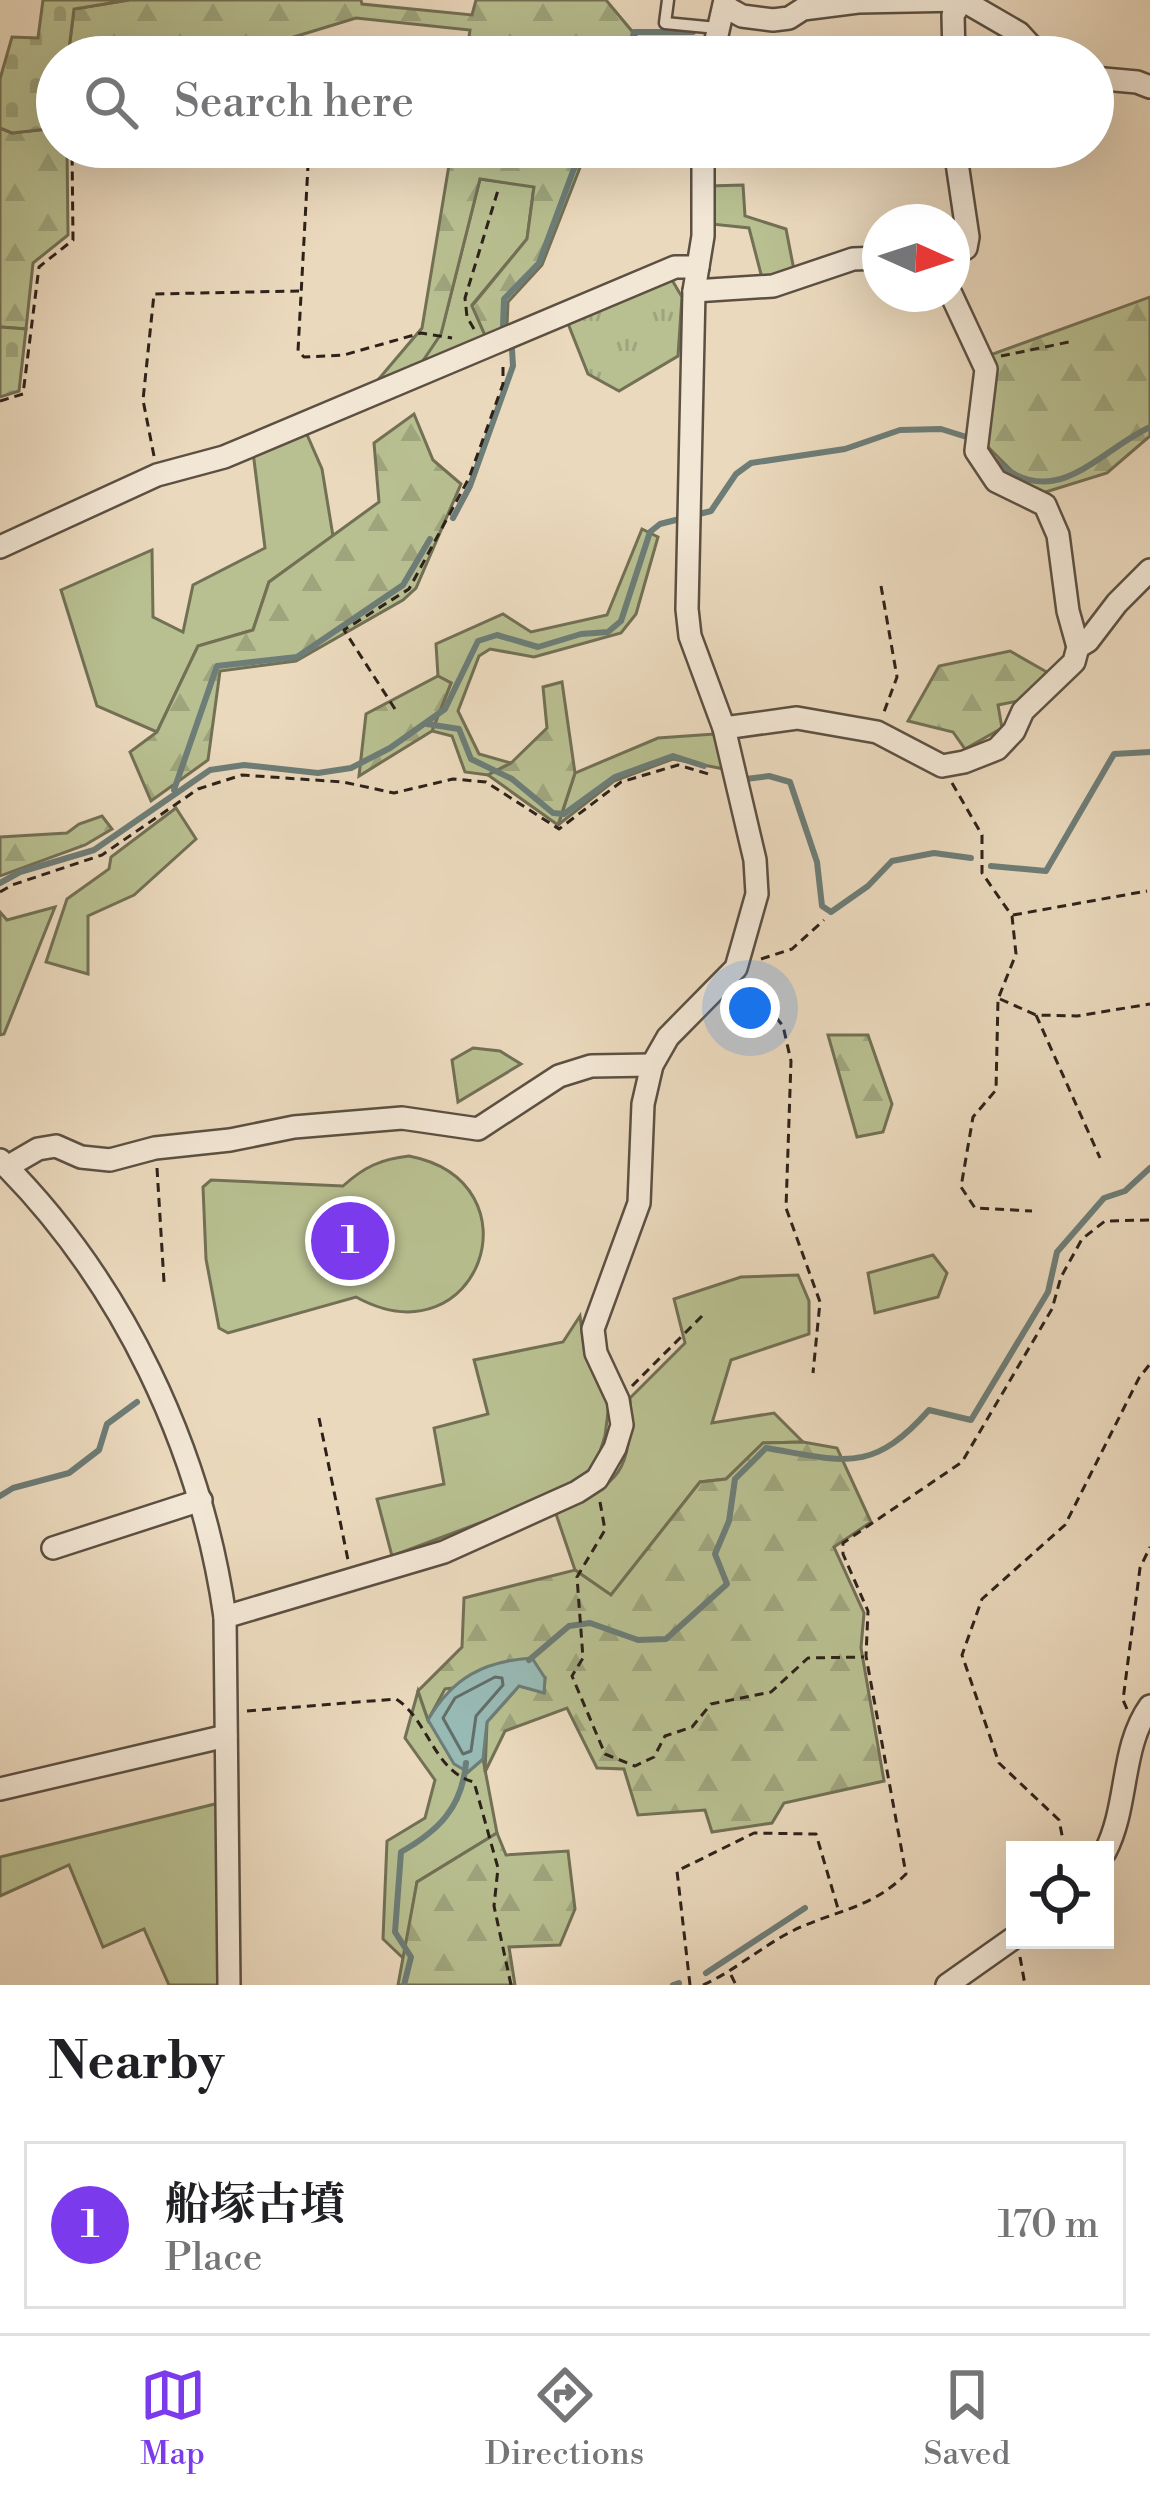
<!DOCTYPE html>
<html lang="en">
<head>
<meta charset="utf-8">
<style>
	body { margin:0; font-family:"Libre Bodoni","Noto Serif JP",serif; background:#f6f6f6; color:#202124 }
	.controls { position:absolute; right:36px; bottom:36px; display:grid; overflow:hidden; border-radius:0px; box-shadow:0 12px 48px #0002 }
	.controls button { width:108px; height:108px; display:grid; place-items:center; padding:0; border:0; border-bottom:3px solid #e0e0e0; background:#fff; color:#202124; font:60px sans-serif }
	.compass { position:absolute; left:862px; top:204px; width:108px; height:108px; border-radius:50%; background:#fff; box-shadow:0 12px 48px #0002; rotate:93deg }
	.you { position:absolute; left:750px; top:1008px; width:42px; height:42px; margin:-30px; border:9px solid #fff; border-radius:50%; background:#1a73e8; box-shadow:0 0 0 18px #1a73e833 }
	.badge { display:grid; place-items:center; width:78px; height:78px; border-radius:50%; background:#7c3aed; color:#fff; font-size:39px; font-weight:700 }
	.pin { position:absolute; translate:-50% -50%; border:6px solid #fff; box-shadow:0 3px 12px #0006 }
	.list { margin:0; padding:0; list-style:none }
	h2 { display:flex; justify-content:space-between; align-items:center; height:156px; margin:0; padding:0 48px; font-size:51px }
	h2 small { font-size:39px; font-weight:400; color:#757577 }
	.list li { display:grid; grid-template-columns:78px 1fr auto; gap:36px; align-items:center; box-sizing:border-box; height:168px; margin:0 24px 24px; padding:0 24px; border:3px solid #e0e0e0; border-radius:0px }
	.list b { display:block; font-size:45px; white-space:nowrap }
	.list p { margin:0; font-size:39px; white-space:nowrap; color:#757577 }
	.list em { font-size:39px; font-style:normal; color:#757577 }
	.icon { flex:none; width:66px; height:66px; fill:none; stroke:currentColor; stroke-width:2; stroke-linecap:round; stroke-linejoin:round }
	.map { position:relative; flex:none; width:1150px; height:1985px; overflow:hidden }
	.search { position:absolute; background:#fff; box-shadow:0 12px 48px #0002; left:36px; right:36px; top:36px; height:132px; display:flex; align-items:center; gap:30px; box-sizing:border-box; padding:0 42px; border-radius:66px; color:#757577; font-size:45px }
	.sheet { height:348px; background:#fff }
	nav { display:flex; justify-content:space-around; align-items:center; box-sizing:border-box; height:168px; border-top:3px solid #e0e0e0; background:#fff; font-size:33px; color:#757577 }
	nav a { display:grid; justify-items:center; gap:6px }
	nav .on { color:#7c3aed }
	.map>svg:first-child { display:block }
</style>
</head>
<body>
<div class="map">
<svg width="1150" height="1985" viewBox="0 0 1150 1985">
	<defs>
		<pattern id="forest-firs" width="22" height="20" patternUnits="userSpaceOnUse" patternTransform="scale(3)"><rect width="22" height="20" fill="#b8bf90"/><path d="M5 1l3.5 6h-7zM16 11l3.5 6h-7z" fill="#9ea47c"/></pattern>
		<pattern id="cemetery-stones" width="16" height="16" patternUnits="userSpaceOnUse" patternTransform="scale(3)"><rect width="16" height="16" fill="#b8bf90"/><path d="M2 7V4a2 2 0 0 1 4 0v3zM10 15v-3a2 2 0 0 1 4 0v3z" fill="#9ea47c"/></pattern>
		<pattern id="park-tufts" width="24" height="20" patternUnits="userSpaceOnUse" patternTransform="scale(3)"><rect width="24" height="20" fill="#b8bf90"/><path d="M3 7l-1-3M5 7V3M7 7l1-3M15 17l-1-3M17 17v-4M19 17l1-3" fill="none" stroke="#9ea47c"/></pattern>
	</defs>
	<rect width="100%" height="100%" fill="#ebd9bd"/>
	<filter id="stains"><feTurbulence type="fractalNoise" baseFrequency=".00167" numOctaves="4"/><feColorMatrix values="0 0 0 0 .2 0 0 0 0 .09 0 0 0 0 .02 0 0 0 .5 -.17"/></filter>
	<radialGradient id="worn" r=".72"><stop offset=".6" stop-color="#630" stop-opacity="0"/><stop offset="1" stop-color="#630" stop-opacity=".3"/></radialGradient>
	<g fill="#b8bf90" stroke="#727055" stroke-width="3">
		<path d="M480,179L534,186L527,239L472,305L485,335L420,365L441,333Z"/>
		<path d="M743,185L745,216L786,229L794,270L762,278L749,228L711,224L708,186Z"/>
		<path d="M305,430L322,469L333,536L269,582L253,630L198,646L157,732L97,706L61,590L152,550L153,617L183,632L193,585L265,548L253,452Z"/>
		<path d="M642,529L658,537L636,614L621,633L534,657L490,649L479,656L458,711L479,754L511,763L488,775L465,772L452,736L432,731L451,683L438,676L436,644L503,614L531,632L607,615Z"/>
		<path d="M714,734L724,769L673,759L614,781L558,825L575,773L658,738Z"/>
		<path d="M176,808L196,839L134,895L88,916V974L46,962L67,899L109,869L111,857Z"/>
		<path d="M55,907L4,1034L0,1035V912L7,920Z"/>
		<path d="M473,1048L500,1051L521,1064L458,1102L452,1060Z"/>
		<path d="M409,1156C542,1182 479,1364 356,1297L228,1333L219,1328L206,1259L203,1187L211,1180L343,1186C364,1167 381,1159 409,1156Z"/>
		<path d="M933,1255L947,1273L938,1297L875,1313L868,1273Z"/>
		<path d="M798,1275L809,1301V1334L731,1360L712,1423L774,1413L803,1442L763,1443L726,1479L700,1482L611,1595L575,1570L555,1511C622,1482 631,1474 630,1398L685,1343L674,1299L741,1277Z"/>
		<path d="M580,1316L585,1354L609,1404L605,1436L596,1464L567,1490L392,1556L377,1499L444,1484L434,1428L488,1414L474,1360L563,1342Z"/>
		<path d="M418,1691L428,1720L468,1772L483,1759L497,1833L417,1882L404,1959L383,1939L387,1841L425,1818L435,1780L405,1738Z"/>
		<path d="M219,1803L222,1985H169L144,1929L103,1947L69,1865L0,1896V1857Z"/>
	</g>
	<g fill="url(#forest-firs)" stroke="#727055" stroke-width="3">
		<path d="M129,0H361L362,4L472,15L476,0H606L636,36L631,57H466L470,30L356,18L228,57H68L74,9Z"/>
		<path d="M0,128L12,133L57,128V147H67L68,235L33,263L26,329L0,327Z"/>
		<path d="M452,147H588L542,265L508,302L507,327L485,335L472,306L527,239L534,187L480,179L441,334L420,365L372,387L422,328Z"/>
		<path d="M1150,297V436L1107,473L1036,495L984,443L990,355Z"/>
		<path d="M414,414L433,460L461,484L416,588L403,600L296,661L220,671L208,760L151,801L130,752L157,732L198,646L253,630L269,582L379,502L374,443Z"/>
		<path d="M1010,651L1052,675L1028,699L998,705L1002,728L965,749L953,732L908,721L939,666Z"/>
		<path d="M438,676L451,683L432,731L359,776L366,714Z"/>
		<path d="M562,682L575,773L558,825L488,775L511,763L547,728L543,687Z"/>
		<path d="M102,816L112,829L85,845L0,876V837L67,833L79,824Z"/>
		<path d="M828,1035H868L892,1104L883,1132L857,1137Z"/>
		<path d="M803,1442L837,1448L871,1522L834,1547L864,1613L861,1648L884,1781L784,1803L772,1823L712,1832L705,1810L638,1815L624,1769L597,1768L567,1708L505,1731L485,1772L487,1722L519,1686L544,1692L545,1678L445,1689L428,1720L418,1691L462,1647L464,1598L575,1570L611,1595L700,1482L726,1479L763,1443Z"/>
		<path d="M497,1833L506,1855L568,1851L575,1909L560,1945L509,1947L515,1985H398L417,1882Z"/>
	</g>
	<g fill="url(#cemetery-stones)" stroke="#727055" stroke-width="3">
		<path d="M43,0H129L74,9L68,57H57V128L12,133L0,128V79L12,37L38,38Z"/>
		<path d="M0,327L26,329L19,391L0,397Z"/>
	</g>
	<path fill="url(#park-tufts)" stroke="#727055" stroke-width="3" d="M672,280L682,297L678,356L619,391L588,374L567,321Z"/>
	<path fill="#98bab5" stroke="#6d7d77" stroke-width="3" d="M532,1658L545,1678L544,1693L519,1686L487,1722L483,1759L468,1772L454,1764L428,1720C452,1678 484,1661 532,1658Z"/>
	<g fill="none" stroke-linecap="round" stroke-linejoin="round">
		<path stroke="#626e68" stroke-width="3" d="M495,1677L502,1678L503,1685L476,1716L471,1751L463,1754L443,1718L455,1698Z"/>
		<g stroke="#6d7d77" stroke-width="6">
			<path d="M628,57L634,32H693"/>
			<path d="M503,326L504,299L539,263L582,147"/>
			<path d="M991,457C1053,516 1094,454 1150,427"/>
			<path d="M453,518L470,486L513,366L512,349"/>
			<path d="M427,724L459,729L471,759L512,779L553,813L564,814L615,777L673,756L704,766"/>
			<path d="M746,779L769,776L790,782L817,862L822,906L831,912L868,886L892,861L934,853L971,858"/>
			<path d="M174,790L217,666L297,657L403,585L430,539"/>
			<path d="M991,866L1046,871L1114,754L1150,752"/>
			<path d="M0,883L20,872L94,850L210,770L244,765L318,773L351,768L390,748L445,709L478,641L497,635L538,647L581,634L608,632L621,621L650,532L660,524L711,511L736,474L751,463L845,449L900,430L941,429L973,439"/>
			<path d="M0,1496L13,1488L69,1473L99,1450L107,1424L137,1402"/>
			<path d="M529,1660L569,1626L590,1623L638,1640L666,1639L727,1584L715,1554L729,1521L735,1479L766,1448C844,1461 871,1475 929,1410L971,1420L1048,1292L1057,1252L1104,1198L1125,1191L1150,1168"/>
			<path d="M706,1973L805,1908"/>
			<path d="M404,1985L411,1957L395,1932L401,1852C438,1831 462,1808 466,1763"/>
			<path d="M673,1985L679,1983"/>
		</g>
		<defs>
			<path id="service" d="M668,0L665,23L717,28"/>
			<g id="minor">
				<path d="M724,6L742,16L773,20L789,18L803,9L858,2L962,0L1019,33L1041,57"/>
				<path d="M712,57L725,0"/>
				<path d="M954,57L953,15L962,0"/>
				<path d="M1093,78L1137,82L1150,87"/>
				<path d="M952,255L966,248L968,237L957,163L964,147"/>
				<path d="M694,291L773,286L853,259L880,258"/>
				<path d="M951,294L986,369L976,451L996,481L1045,505L1058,535L1068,611L1078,647"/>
				<path d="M0,547L157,475L224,457L675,267H698"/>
				<path d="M724,728L797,718L877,732L942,766L964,762L997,749L1014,731L1023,711L1074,662L1078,647L1088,641L1117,603L1150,570"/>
				<path d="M0,1160C122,1281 201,1448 225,1617L229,1985"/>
				<path d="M7,1167L38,1149L56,1146L81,1157L110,1160L155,1148L230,1140L294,1127L402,1118L478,1129L559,1076L591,1066L652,1065"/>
				<path d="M53,1548L201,1500"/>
				<path d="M225,1617L444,1552L577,1492L597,1479L615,1448L622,1425L618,1400L596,1353L593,1329L639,1203L643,1104L652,1065L668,1037L736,968L757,894L755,860L735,775L724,728L690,636L687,609L694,291L703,236V147"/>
				<path d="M0,1789L226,1736"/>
				<path d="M1105,1852C1129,1806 1120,1748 1150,1706"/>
				<path d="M947,1985L1015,1937"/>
			</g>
		</defs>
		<use href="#service" stroke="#5c5043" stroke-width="15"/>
		<use href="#minor" stroke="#5c5043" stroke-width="26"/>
		<g stroke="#2d221a" stroke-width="3" stroke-dasharray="9 6" stroke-linecap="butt">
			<path d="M309,147L298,351L304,357L344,355L421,333L452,338"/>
			<path d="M474,329L467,317L465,298L499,187"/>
			<path d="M1001,356L1069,342"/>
			<path d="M0,401L23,394L39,267L73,240L72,147"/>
			<path d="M154,456L143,400L154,294L299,291"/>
			<path d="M881,586L897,677L884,712"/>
			<path d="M395,709L344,630L409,589L469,478L503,384V364"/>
			<path d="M952,783L982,835V873L1012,916L1016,954L998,999L996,1090L973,1117L961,1187L975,1208L1032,1211"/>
			<path d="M0,892L12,885L102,855L198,789L242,775L343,782L394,793L453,779L486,782L559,829L621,782L678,765L712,775"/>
			<path d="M1013,915L1147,891"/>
			<path d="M761,959L792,949L824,920"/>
			<path d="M748,982L783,1026L791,1061L786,1208L820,1302L813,1373"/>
			<path d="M1000,999L1036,1015L1077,1016L1150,1004"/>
			<path d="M1036,1015L1100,1158"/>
			<path d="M157,1168L164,1282"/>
			<path d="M632,1386L703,1315"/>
			<path d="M319,1418L348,1560"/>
			<path d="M600,1502L605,1530L577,1577L583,1658L572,1676L605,1754L635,1766L654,1757L665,1736L692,1727L711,1704L771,1692L808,1658L864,1657"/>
			<path d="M1127,1709L1123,1700L1140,1568L1150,1547"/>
			<path d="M247,1711L396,1699C428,1719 434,1772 474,1782L498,1868L494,1906L511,1985"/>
			<path d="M1065,1850L1059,1820L999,1763L962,1655L982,1599L1065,1525L1139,1378L1150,1364"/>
			<path d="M1020,1957L1025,1985"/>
			<path d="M731,1975L736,1985"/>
			<path d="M690,1985L677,1871L754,1833L816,1834L839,1912"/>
			<path d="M703,1985C732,1972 755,1952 783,1936C827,1911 868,1912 906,1874L866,1656L868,1611L843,1554V1543L962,1462L1052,1309L1061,1277L1082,1239L1105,1221L1150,1220"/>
		</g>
		<use href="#service" stroke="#f2e6d4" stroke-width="10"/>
		<use href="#minor" stroke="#f2e6d4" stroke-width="21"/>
	</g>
	<rect width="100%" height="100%" filter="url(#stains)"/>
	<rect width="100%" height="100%" fill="url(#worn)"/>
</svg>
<div class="controls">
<button><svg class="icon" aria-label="locate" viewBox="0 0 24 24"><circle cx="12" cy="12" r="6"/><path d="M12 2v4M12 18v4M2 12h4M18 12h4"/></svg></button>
</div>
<svg class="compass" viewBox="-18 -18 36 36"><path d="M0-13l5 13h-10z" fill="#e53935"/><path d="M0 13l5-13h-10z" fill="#757577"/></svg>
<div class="you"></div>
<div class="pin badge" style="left:350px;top:1241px">1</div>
<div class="search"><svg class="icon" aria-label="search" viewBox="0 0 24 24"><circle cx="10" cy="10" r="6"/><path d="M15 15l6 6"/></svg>Search here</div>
</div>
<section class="sheet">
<h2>Nearby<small></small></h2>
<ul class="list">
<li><span class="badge">1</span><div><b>船塚古墳</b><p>Place</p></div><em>170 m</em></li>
</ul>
</section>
<nav>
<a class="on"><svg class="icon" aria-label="map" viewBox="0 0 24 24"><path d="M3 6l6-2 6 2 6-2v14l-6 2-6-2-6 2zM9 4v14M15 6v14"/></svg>Map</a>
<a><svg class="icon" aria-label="directions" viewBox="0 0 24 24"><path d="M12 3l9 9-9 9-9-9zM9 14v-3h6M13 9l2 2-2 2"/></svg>Directions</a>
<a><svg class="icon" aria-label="saved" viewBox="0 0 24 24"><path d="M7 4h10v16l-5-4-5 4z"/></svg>Saved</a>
</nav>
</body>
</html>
